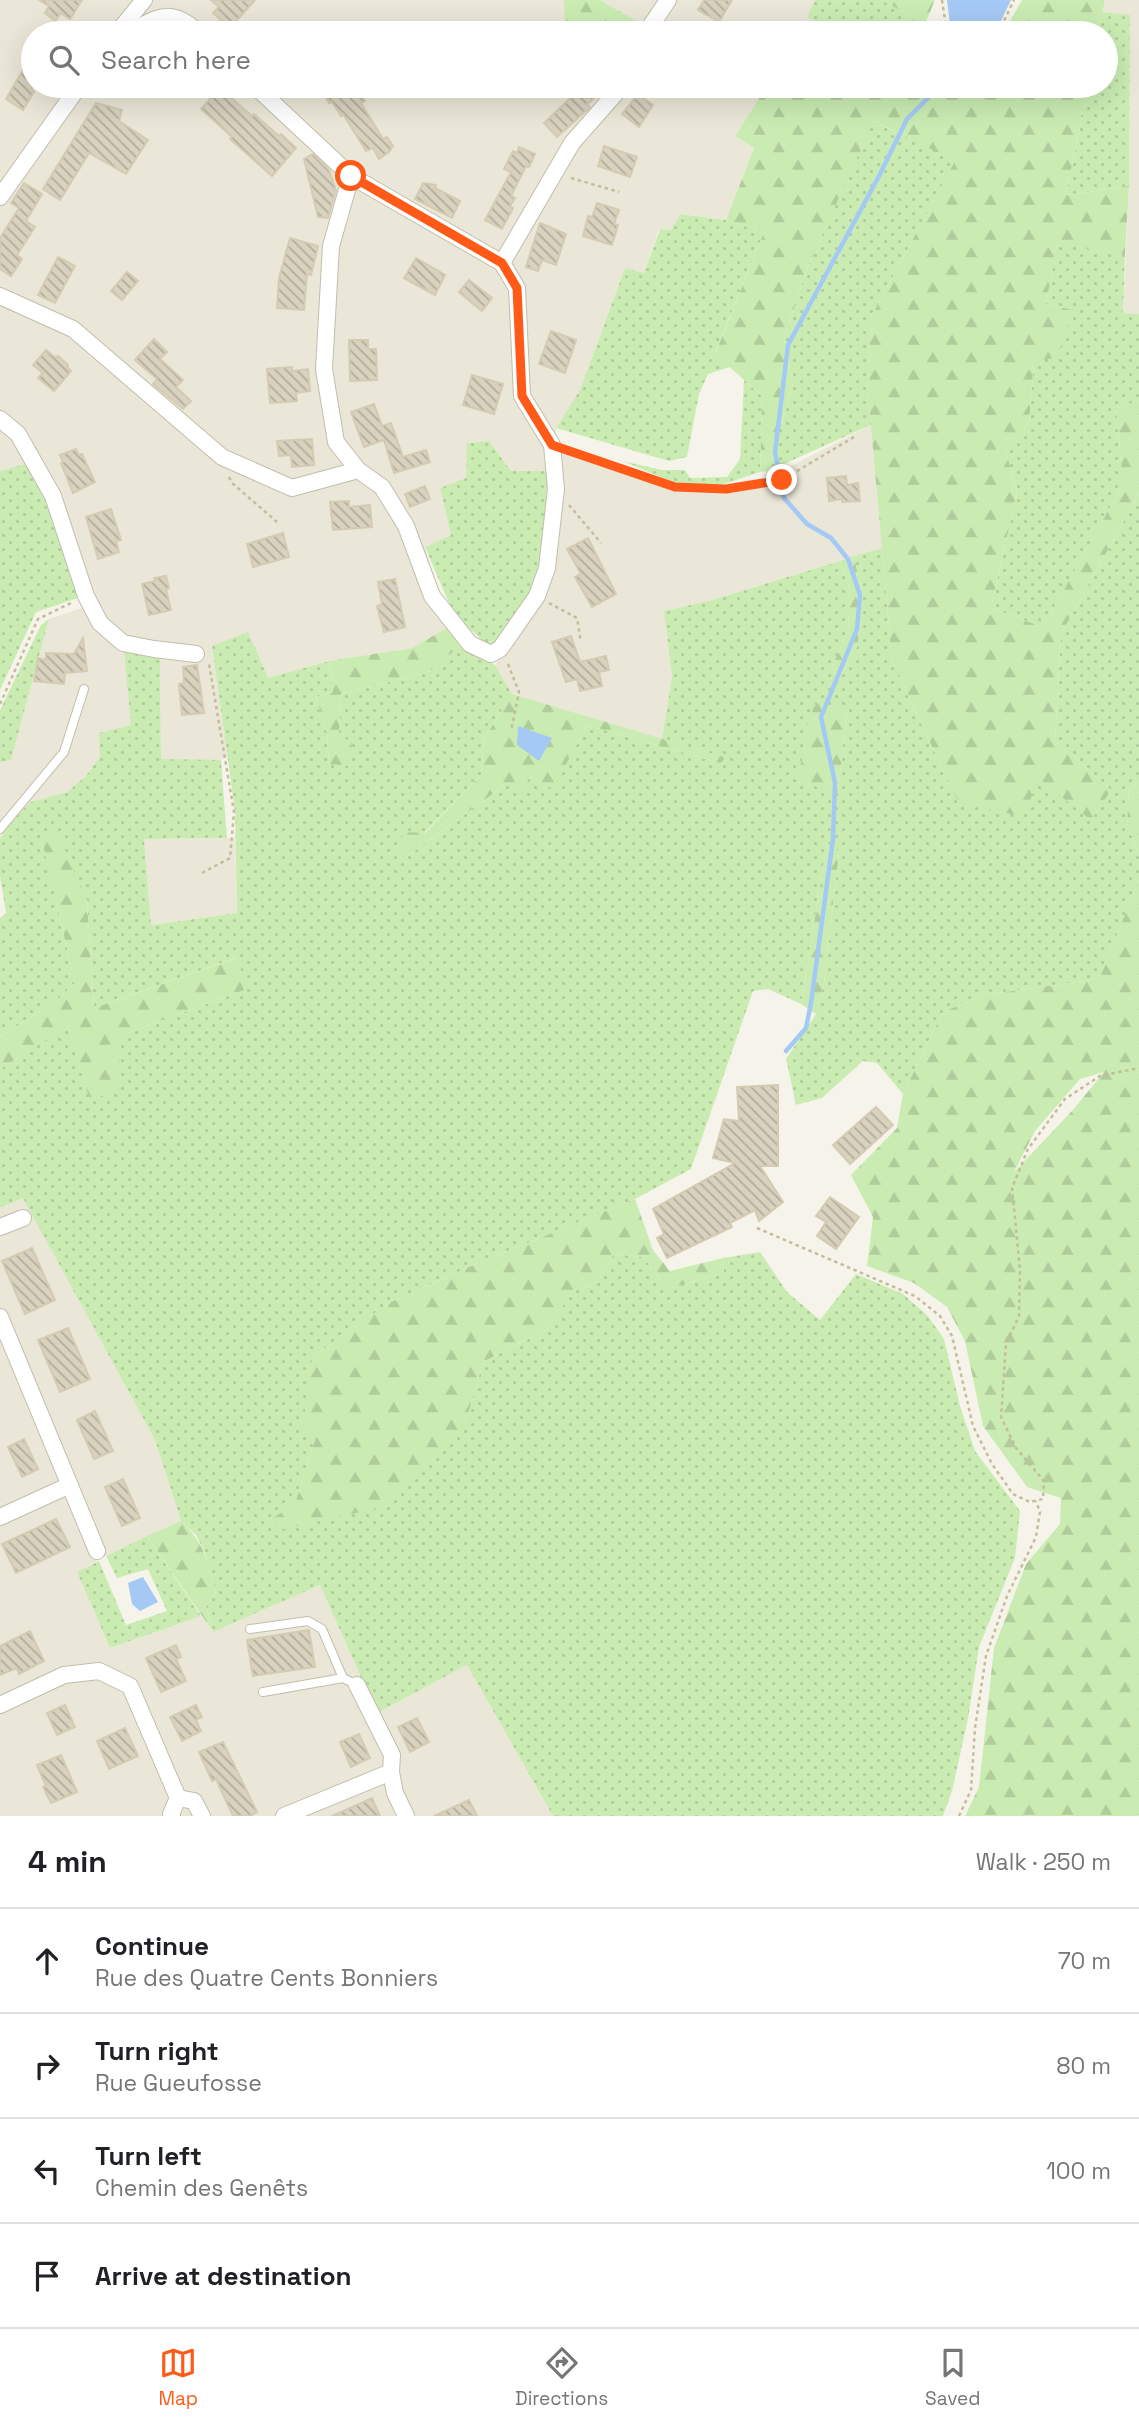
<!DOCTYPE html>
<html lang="en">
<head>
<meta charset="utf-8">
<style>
	body { margin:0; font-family:"Space Grotesk",sans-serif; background:#f6f6f6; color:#202124 }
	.stop { position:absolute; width:21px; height:21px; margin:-16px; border:5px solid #ff5a18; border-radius:50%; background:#fff }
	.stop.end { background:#ff5a18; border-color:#fff; box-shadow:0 2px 7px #0008 }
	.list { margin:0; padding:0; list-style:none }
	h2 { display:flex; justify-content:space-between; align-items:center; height:91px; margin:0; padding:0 28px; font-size:30px }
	h2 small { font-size:23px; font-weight:400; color:#757577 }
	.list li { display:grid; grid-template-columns:46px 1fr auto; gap:21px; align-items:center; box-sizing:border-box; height:105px; padding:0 28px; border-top:2px solid #e0e0e0 }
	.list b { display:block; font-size:26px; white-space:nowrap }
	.list p { margin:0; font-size:23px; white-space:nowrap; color:#757577 }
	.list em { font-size:23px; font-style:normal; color:#757577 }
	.icon { flex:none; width:38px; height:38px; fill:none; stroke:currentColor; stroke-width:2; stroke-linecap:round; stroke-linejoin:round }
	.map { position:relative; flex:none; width:1139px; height:1816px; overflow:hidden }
	.search { position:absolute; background:#fff; box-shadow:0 7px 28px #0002; left:21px; right:21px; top:21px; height:77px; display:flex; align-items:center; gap:18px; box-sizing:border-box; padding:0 24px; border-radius:38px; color:#757577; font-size:26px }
	.sheet { height:511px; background:#fff }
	nav { display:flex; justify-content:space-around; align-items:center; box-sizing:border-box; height:98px; border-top:2px solid #e0e0e0; background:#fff; font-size:19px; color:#757577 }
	nav a { display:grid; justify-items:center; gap:4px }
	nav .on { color:#ff5a18 }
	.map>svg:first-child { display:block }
</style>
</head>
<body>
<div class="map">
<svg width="1139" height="1816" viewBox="0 0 1139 1816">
	<defs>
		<pattern id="grass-dots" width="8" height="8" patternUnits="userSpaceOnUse" patternTransform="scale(1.75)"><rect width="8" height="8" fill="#caecb2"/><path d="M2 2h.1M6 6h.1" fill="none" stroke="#afcc9a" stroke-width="1.8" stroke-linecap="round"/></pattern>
		<pattern id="forest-firs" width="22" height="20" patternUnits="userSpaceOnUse" patternTransform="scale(1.75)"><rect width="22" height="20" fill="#caecb2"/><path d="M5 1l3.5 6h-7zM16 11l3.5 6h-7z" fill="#afcc9a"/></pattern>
		<pattern id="building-back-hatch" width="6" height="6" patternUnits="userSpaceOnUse" patternTransform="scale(1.75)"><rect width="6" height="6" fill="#d8d2bf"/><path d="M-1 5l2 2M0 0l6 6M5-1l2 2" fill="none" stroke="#b1ac9c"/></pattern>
	</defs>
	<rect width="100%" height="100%" fill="#f6f4ea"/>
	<g fill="#eae7d8">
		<path d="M0,0H564L565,33H33V86H767L735,136L754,148L726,220L681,214L671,230L659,229L644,273L625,268L580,390L556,428V447L680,492L742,491L871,425L882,548L712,600L664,611L672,676L662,739L512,694L495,665L547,583L548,471H511L489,441L467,443V478L440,488L451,535L425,547L447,628L413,648L329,661L268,678L212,646L228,757L221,760H161L160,657L131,725L86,776L67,792L31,802L10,823L0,839V762L11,759L49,619L82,608L79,585L33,463L0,471Z"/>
		<path d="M600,0H815L807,17L829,29L827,33H647L642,24Z"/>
		<path d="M1105,0H1139V314L1123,313L1129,186L1130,16L1102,12Z"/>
		<path d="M235,838L237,913L151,925L144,839Z"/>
		<path d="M23,1197L155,1440L181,1521L106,1556L77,1572L110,1648L201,1616L213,1632L320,1585L377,1713L467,1665L553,1816H0V1208Z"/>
	</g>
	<g fill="url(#grass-dots)" fill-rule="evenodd">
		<path d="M815,0H881L913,17L905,33H827L829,29L807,17Z"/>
		<path d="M1102,12L1130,15L1129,186L1066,195L1088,86H1106V33H1098Z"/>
		<path d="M873,121L956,160L871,317L868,393L871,425L768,471L793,383L784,339L807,268Z"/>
		<path d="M680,214L726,220L764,232L715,353L730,367L708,374L699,394L687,457L669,461L556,428L580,390L625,268L644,273L660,229L671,230Z"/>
		<path d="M1057,243L1125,255L1123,313L1139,314V401L1116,408L1123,484L1043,627L991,608L1017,492L1005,448L1029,423L1034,362L1073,310L1046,304Z"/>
		<path d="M744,380L762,396L760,472L724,484L679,485L623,461L662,470H685L690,478L727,477L740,459Z"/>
		<path d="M489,441L511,471H548L542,566L531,602L490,647L454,615L425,547L451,535L440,488L466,478L467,443Z"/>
		<path d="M33,462L81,597L36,612L0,690V471Z"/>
		<path d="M1139,494V783L1129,786L1127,823L1139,856V880L1099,979L984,995L943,1012L903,1094L877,1063L863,1061L822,1098L796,1105L786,1059L816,1014L824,983L839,852L827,843L801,1004L768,989L753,991L691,1169L635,1199L471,1266L389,1303L312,1357L315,1440L295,1504L466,1421L483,1362L546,1330L572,1292L598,1282L614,1254L643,1257L668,1289L724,1273L723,1258L760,1252L787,1292L820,1320L856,1274L903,1294L927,1315L944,1339L960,1406L975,1451L1020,1511L1015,1558L979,1647L968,1719L952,1791L943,1816H553L467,1665L377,1713L320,1585L213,1632L206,1606L216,1593L205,1553L196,1535L181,1521L155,1440L23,1198L0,1208V1069L68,1025L89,1098L122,1035L244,990L238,957L94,1008L87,899L41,835L75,983L56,1001L0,1037V918L6,913L0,876V839L10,823L31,802L67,792L86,776L100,757L99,733L131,725L124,650L160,657L161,759L221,760L227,838L144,839L151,925L237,913L235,810L212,646L248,632L268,678L329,661L333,692L316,697L327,733L329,764L339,735L341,694L426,673L463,644L495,665L512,694L484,739L481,775L424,833L406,857L505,785L530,777L553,788L587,725L720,763L726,758L662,739L672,676L664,611L712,600L840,561L850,590L848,632L831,668L842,673L858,645L862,595L854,556L882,548L892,661L958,802L1039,779L1111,790L1055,740L1061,634ZM847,709L838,791L798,782Z"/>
		<path d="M49,619L11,760L0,762V710L41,625Z"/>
		<path d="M147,1536L201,1616L110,1648L77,1572L99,1561L126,1625L167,1611L148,1569L117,1578L106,1556Z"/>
	</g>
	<g fill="url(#forest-firs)" fill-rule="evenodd">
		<path d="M564,0H600L642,24L638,33H565Z"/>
		<path d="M881,0H935L921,33H905L913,17Z"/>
		<path d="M1022,0H1105L1098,33H1003Z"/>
		<path d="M767,86H843L869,98L876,86H929L937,95L961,93L967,86H1088L1066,195L1129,186L1125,255L1057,244L1046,304L1074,310L1057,357L1034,362L1029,423L1005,448L1017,492L991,608L1043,627L1123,484L1116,408L1139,401V494L1061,634L1055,740L1111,790L1091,820L1039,779L1023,817L958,802L892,661L868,393L871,317L955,161L874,121L807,268L784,339L793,383L768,471L760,472L762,396L715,354L764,232L726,220L754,148L735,136Z"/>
		<path d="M854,556L862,595L858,645L842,673L831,668L848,632L850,590L840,561Z"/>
		<path d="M447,628L463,644L426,673L341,694L339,735L352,742L349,766L329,764L327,733L316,697L333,692L329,661L412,648Z"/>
		<path d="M512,694L727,758L720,763L587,725L553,789L530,777L520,792L505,785L406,857L398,850L403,832L425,833L481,775L484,739Z"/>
		<path d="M815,703L847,709L838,792L798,782L806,729Z"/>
		<path d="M1139,783V856L1127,823L1129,786Z"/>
		<path d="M56,831L87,899L94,1008L239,957L244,990L122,1035L116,1094L89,1098L68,1026L0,1069V1037L56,1001L75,983L41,836Z"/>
		<path d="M827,843L839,852L824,983L816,1014L801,1004Z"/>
		<path d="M1139,880V1816H965L979,1787L994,1648L1026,1564L1060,1524L1061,1498L1027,1487L983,1426L965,1341L947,1307L914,1283L867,1266L873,1217L851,1175L897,1128L903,1094L943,1012L984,995L1099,979ZM1104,1072L1072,1111L1014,1172L1035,1131L1080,1079Z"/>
		<path d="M635,1199L653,1250L670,1271L723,1258L724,1273L668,1289L643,1257L614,1254L598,1282L572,1292L546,1330L483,1362L466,1421L425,1469L378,1508L279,1530L273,1518L295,1504L315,1440L303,1426L312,1357L389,1303L471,1266Z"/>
		<path d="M181,1521C205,1543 208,1563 216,1593L206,1606L213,1632L147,1536Z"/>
	</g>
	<g fill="#a5c9f5">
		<path d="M947,0H1011L995,33H951Z"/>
		<path d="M518,726L552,738L539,761L517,745Z"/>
		<path d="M143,1577L158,1602L140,1611L132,1604L128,1583Z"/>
	</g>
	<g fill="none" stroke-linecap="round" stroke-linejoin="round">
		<path stroke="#a5c9f5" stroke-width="4.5" d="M786,1051L806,1028L811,1003L833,839L835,783L821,717L857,629L860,595L848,559L831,538L807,524L784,498L775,452L788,345L879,176L907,119L940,86"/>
	</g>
	<g fill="url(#building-back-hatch)" stroke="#d4cbb2" stroke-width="2">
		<path d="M39,0H82L70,19L61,13L55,21L45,13L49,6Z"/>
		<path d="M211,0H255L230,28L213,13L219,7Z"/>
		<path d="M704,0H732L719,22L698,10Z"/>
		<path d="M33,53L32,90L34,92L23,110L6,99Z"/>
		<path d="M319,86H355L365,101L361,103L383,139L387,137L393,146L389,152L379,159L373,148L366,151L343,114L341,116L332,102L329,103Z"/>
		<path d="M583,86L594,99L587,104L590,107L557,137L544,123Z"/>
		<path d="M220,88L252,116L254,114L279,136L281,134L296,148L272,176L230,139L232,137L201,109Z"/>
		<path d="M638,94L653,105L639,127L622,114Z"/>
		<path d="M96,103L122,110L119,121L148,140L126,174L89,153L60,200L43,189Z"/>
		<path d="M604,146L637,157L630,177L598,166Z"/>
		<path d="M519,147L535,154L529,167L526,166L511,196L515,198L510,206L513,208L502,229L485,220L511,172L504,169L513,151L517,153Z"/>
		<path d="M313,154L329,170L336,190L328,218L318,217L304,159Z"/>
		<path d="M24,183L42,194L26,221L35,227L17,255L22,259L11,276L0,269V238L19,208L11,203Z"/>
		<path d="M423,183L436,185L435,188L460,201L452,218L415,199Z"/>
		<path d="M597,203L619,210L614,224L618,225L612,245L583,236L588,216L592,217Z"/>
		<path d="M540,223L566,234L556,265L542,260L538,271L526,267Z"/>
		<path d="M290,238L318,246L311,275L307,274L304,310L277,308L279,278Z"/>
		<path d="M58,257L75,266L55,303L38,295Z"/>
		<path d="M416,258L445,275L435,295L404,278Z"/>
		<path d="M127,272L138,281L122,300L111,291Z"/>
		<path d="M469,280L492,298L482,311L459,292Z"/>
		<path d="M551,331L576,340L565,373L539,364Z"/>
		<path d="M154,339L167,352L160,359L183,380L176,387L191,401L183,409L153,384L157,379L135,360Z"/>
		<path d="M349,340H368V349H376L377,380L350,381Z"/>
		<path d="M46,350L56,358L58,356L68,365L67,367L71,371L54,391L38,378L43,373L33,365Z"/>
		<path d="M292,367V371L308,369L310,391L296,393L297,401L270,403L267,369Z"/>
		<path d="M472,375L503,384L494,414L463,405Z"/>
		<path d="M374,404L382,426L391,423L403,457L426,450L430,462L394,473L384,440L364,447L351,412Z"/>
		<path d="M312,439L314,465L292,467L291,455L279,456L277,441Z"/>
		<path d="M76,449L79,455L82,454L95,482L73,493L61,463L63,462L60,455Z"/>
		<path d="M846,476L847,485L858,483L860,501L842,502V499L829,501L827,478Z"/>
		<path d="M425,486L430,499L410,507L405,494Z"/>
		<path d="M349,501V507L370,505L372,527L333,530L330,502Z"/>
		<path d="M111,509L121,540L116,541L119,552L98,559L86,517Z"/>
		<path d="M283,533L289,557L253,567L247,544Z"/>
		<path d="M588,538L616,594L592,607L575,577L581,574L567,549Z"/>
		<path d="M166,576L169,588L166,589L171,610L149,615L142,584L155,581L154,578Z"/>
		<path d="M395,579L405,627L384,632L377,606L382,604L378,582Z"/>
		<path d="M571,636L580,662L606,656L609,670L599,672L602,686L580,691L577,679L566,682L552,642Z"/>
		<path d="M83,638L87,671L65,673L64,684L34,681L38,658L46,660V653L74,654Z"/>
		<path d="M197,665L204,713L182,715L179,684L184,683L183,667Z"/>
		<path d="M778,1085V1166H760L783,1202L759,1221L755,1210L730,1223L732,1227L667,1258L657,1238L664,1234L653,1209L735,1163L713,1158L724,1119L739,1121L737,1087Z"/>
		<path d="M876,1107L893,1125L850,1164L833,1145Z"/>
		<path d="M830,1197L859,1217L836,1249L817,1236L826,1222L816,1216Z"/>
		<path d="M32,1248L55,1300L25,1314L2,1261Z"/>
		<path d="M68,1328L90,1379L60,1392L38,1340Z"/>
		<path d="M95,1411L113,1451L94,1459L77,1420Z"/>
		<path d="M24,1439L38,1469L22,1477L8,1447Z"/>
		<path d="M123,1479L140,1518L122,1526L105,1487Z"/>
		<path d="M56,1519L70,1547L16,1573L2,1544Z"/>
		<path d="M309,1630L315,1667L253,1676L247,1640Z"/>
		<path d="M30,1631L44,1661L19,1674L17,1668L0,1675V1646Z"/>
		<path d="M176,1645L181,1657L176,1659L186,1681L161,1692L146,1658Z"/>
		<path d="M65,1705L75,1727L57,1735L47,1713Z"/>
		<path d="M196,1705L202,1717L196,1720L201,1731L182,1741L170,1717Z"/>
		<path d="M417,1718L429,1742L410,1752L398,1727Z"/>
		<path d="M125,1728L138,1756L109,1769L97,1741Z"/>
		<path d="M359,1734L370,1758L351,1767L340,1742Z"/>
		<path d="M223,1742L257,1812L250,1816H233L216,1779L212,1781L199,1752Z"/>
		<path d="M61,1755L77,1792L51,1803L43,1787L46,1786L37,1765Z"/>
		<path d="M372,1798L380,1816H332Z"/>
		<path d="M469,1800L477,1816H434Z"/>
	</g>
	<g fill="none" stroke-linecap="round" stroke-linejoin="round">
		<defs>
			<g id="lane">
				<path d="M0,829L64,752L84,689"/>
				<path d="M250,1629L308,1621L322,1629L343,1678L357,1685"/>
				<path d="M263,1692L343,1678"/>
			</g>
			<g id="street">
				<path d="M117,33L144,0"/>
				<path d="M131,33C159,14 173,9 199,33"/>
				<path d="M646,33L668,0"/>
				<path d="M255,86L351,176L502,263"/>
				<path d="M351,176L331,246L324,369L336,442L358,470L382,487L406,526L432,596L470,644L491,654L500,649L537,596L547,568L556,489L552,445L522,396L517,288L502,263L572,143L622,86"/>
				<path d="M0,197L79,86"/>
				<path d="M0,296L73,329L222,457L292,488L358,470"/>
				<path d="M0,419L18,434L53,496L86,596L100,623L123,643L154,649L196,654"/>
				<path d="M0,1227L23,1218"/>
				<path d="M0,1317L97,1551"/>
				<path d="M0,1517L70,1485"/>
				<path d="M357,1685L392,1755L391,1772L395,1793L406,1816"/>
				<path d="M0,1705L64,1675L99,1671L130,1686L178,1798"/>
				<path d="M172,1816L171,1814L178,1798L194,1801L202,1816"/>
				<path d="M284,1816L391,1772"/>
			</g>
		</defs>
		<use href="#lane" stroke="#c2beac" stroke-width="10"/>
		<use href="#street" stroke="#c2beac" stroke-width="18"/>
		<g stroke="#c5bc9c" stroke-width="2.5" stroke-dasharray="3.5 3.5" stroke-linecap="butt">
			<path d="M942,0L947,33"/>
			<path d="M998,33L1014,0"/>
			<path d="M571,178L619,192"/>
			<path d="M568,451L675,487L726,489L782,480L854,437"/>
			<path d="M229,477L232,483L277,522"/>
			<path d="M569,505L601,543"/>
			<path d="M549,603L577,618L581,642"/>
			<path d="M508,664L519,692L511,731"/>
			<path d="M0,704L38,619L71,603"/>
			<path d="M202,873L230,858L234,812L209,664"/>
			<path d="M757,1228L915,1296L940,1316L952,1336L973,1426L992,1464L1013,1494L1030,1502L1043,1499L1044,1481L1016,1448L1001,1417L1006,1344L1019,1316L1020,1270L1012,1188L1028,1149L1065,1099L1100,1076L1139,1068"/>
			<path d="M959,1816L971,1790L975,1728L986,1656L1007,1596L1036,1537L1040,1512L1036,1501"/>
		</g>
		<use href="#lane" stroke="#fff" stroke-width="8"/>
		<use href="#street" stroke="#fff" stroke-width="16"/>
	</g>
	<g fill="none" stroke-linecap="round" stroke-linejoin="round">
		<path stroke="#ff5a18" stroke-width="9" d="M351,176L502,263L517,288L522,396L552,445L675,487L726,489L782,480"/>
	</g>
</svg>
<div class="stop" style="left:351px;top:176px"></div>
<div class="stop end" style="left:782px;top:480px"></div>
<div class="search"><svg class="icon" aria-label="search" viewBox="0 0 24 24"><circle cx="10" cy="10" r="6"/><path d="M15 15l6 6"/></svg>Search here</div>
</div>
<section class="sheet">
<h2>4 min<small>Walk · 250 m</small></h2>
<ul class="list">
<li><svg class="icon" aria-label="ahead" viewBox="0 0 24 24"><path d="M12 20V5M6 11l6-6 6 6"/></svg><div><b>Continue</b><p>Rue des Quatre Cents Bonniers</p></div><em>70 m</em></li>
<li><svg class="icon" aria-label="right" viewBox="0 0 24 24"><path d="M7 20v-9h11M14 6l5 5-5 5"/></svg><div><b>Turn right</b><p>Rue Gueufosse</p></div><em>80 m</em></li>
<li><svg class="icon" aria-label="left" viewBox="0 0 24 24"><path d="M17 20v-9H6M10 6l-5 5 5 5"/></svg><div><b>Turn left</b><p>Chemin des Genêts</p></div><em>100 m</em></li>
<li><svg class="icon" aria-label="arrive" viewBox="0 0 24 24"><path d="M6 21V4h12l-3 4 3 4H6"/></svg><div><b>Arrive at destination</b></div></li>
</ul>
</section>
<nav>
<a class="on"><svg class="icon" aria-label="map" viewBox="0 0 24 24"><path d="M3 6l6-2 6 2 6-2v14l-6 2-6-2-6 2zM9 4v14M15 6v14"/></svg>Map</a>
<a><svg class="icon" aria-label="directions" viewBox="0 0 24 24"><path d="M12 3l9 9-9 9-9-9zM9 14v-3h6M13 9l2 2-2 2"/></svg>Directions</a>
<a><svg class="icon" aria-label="saved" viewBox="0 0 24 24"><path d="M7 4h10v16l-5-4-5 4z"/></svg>Saved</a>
</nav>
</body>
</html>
